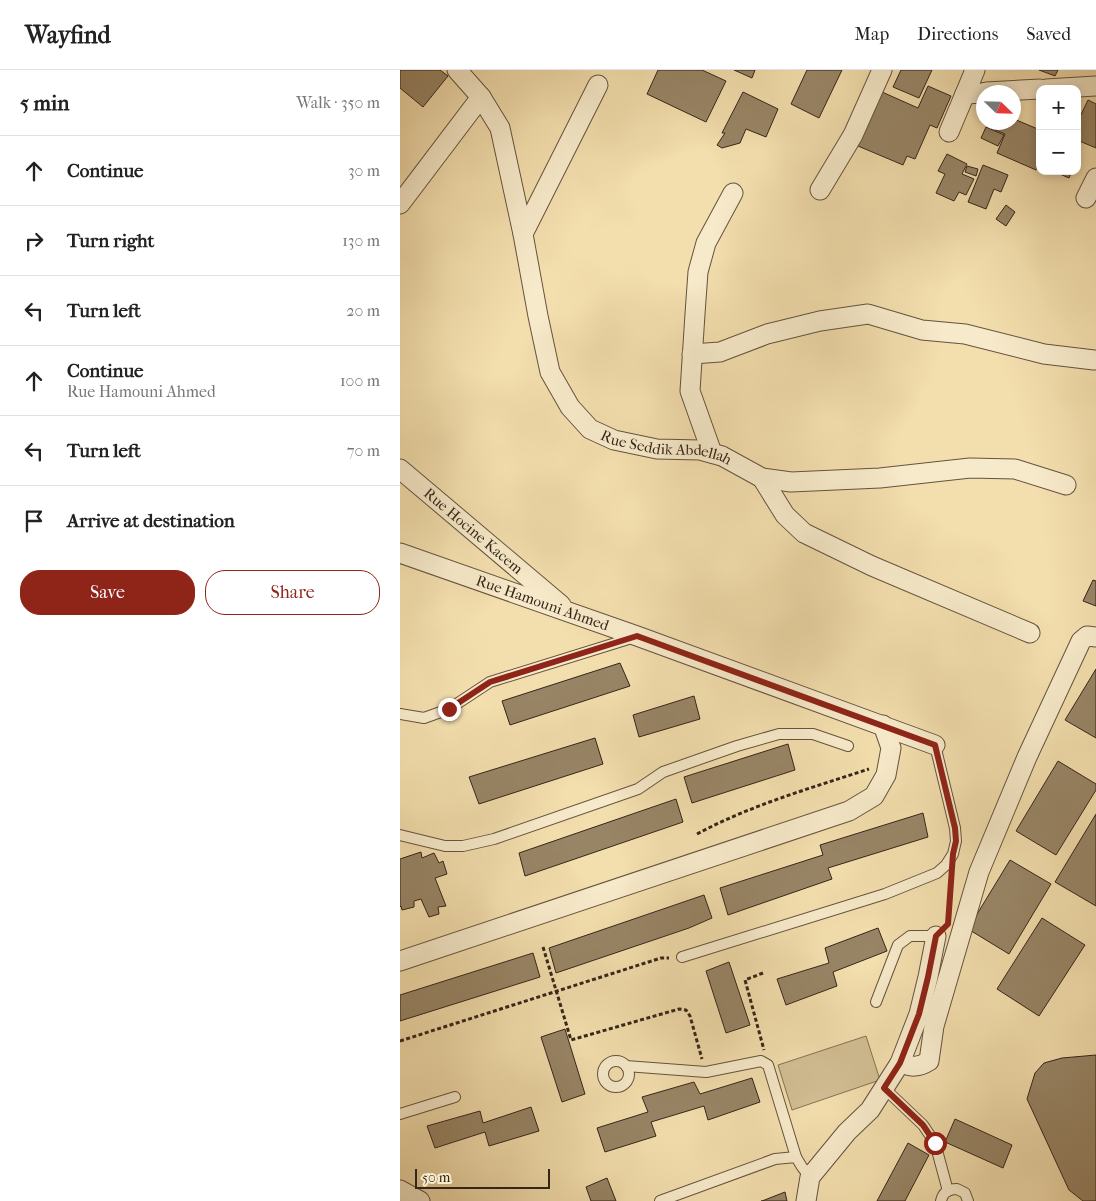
<!DOCTYPE html>
<html lang="en">
<head>
<meta charset="utf-8">
<style>
	body { margin:0; font-family:"IM FELL French Canon",serif; background:#f6f6f6; color:#222 }
	.controls { position:absolute; right:15px; top:15px; display:grid; overflow:hidden; border-radius:10px; box-shadow:0 2px 8px #0003 }
	.controls button { width:45px; height:45px; display:grid; place-items:center; padding:0; border:0; border-bottom:1px solid #e0e0e0; background:#fff; color:#222; font:25px sans-serif }
	.compass { position:absolute; left:576px; top:15px; width:45px; height:45px; border-radius:50%; background:#fff; box-shadow:0 2px 8px #0003; rotate:113deg }
	.scale { position:absolute; left:15px; bottom:12px; width:135px; box-sizing:border-box; padding-left:5px; border:2px solid #35251a; border-top:0; font-size:14px; line-height:18px; white-space:nowrap; color:#35251a; -webkit-text-stroke:4px #f7eaca; paint-order:stroke }
	.stop { position:absolute; width:15px; height:15px; margin:-11px; border:4px solid #8f2418; border-radius:50%; background:#fff }
	.stop.end { background:#8f2418; border-color:#fff; box-shadow:0 1px 5px #0008 }
	.list { margin:0; padding:0; list-style:none }
	h2 { display:flex; justify-content:space-between; align-items:center; height:65px; margin:0; padding:0 20px; font-size:21px }
	h2 small { font-size:16px; font-weight:400; color:#767676 }
	.list li { display:grid; grid-template-columns:32px 1fr auto; gap:15px; align-items:center; box-sizing:border-box; height:70px; padding:0 20px; border-top:1px solid #e0e0e0 }
	.list b { display:block; font-size:19px; white-space:nowrap }
	.list p { margin:0; font-size:16px; white-space:nowrap; color:#767676 }
	.list em { font-size:16px; font-style:normal; color:#767676 }
	.actions { display:flex; gap:10px; padding:15px 20px }
	.actions a { flex:1; padding:11px 0; border:1px solid #8f2418; border-radius:20px; text-align:center; font-size:18px; color:#8f2418 }
	.actions .main { background:#8f2418; color:#fff }
	.icon { flex:none; width:28px; height:28px; fill:none; stroke:currentColor; stroke-width:2; stroke-linecap:round; stroke-linejoin:round }
	.map { position:relative; flex:none; width:696px; height:1131px; overflow:hidden }
	header { display:flex; align-items:center; gap:30px; box-sizing:border-box; height:70px; padding:0 25px; background:#fff; border-bottom:1px solid #e0e0e0 }
	header strong { font-size:24px }
	nav { display:flex; gap:28px; margin-inline-start:auto; font-size:18px }
	main { display:flex }
	aside { flex:1; background:#fff }
	.map>svg:first-child { display:block }
</style>
</head>
<body>
<header>
<strong>Wayfind</strong>
<nav><a>Map</a><a>Directions</a><a>Saved</a></nav>
</header>
<main>
<aside>
<h2>5 min<small>Walk · 350 m</small></h2>
<ul class="list">
<li><svg class="icon" aria-label="ahead" viewBox="0 0 24 24"><path d="M12 20V5M6 11l6-6 6 6"/></svg><div><b>Continue</b></div><em>30 m</em></li>
<li><svg class="icon" aria-label="right" viewBox="0 0 24 24"><path d="M7 20v-9h11M14 6l5 5-5 5"/></svg><div><b>Turn right</b></div><em>130 m</em></li>
<li><svg class="icon" aria-label="left" viewBox="0 0 24 24"><path d="M17 20v-9H6M10 6l-5 5 5 5"/></svg><div><b>Turn left</b></div><em>20 m</em></li>
<li><svg class="icon" aria-label="ahead" viewBox="0 0 24 24"><path d="M12 20V5M6 11l6-6 6 6"/></svg><div><b>Continue</b><p>Rue Hamouni Ahmed</p></div><em>100 m</em></li>
<li><svg class="icon" aria-label="left" viewBox="0 0 24 24"><path d="M17 20v-9H6M10 6l-5 5 5 5"/></svg><div><b>Turn left</b></div><em>70 m</em></li>
<li><svg class="icon" aria-label="arrive" viewBox="0 0 24 24"><path d="M6 21V4h12l-3 4 3 4H6"/></svg><div><b>Arrive at destination</b></div></li>
</ul>
<div class="actions"><a class="main">Save</a><a>Share</a></div>
</aside>
<div class="map">
<svg width="696" height="1131" viewBox="0 0 696 1131">
	<rect width="100%" height="100%" fill="#f3dead"/>
	<filter id="stains"><feTurbulence type="fractalNoise" baseFrequency=".004" numOctaves="4"/><feColorMatrix values="0 0 0 0 .2 0 0 0 0 .09 0 0 0 0 .02 0 0 0 .5 -.17"/></filter>
	<radialGradient id="worn" r=".72"><stop offset=".6" stop-color="#630" stop-opacity="0"/><stop offset="1" stop-color="#630" stop-opacity=".3"/></radialGradient>
	<path fill="#d3bf94" stroke="#847257" d="M466,966L480,1010L392,1040L378,995Z"/>
	<g fill="#988566" stroke="#35251a">
		<path d="M0,0H40L48,6L23,37L0,18Z"/>
		<path d="M258,0H302L326,11L306,52L247,24Z"/>
		<path d="M334,0H355L352,8Z"/>
		<path d="M407,0H442L419,48L391,34Z"/>
		<path d="M501,0H532L519,28L493,17Z"/>
		<path d="M639,0H658L655,6Z"/>
		<path d="M528,16L551,26L537,58L530,55L515,89L507,86L503,95L458,76L482,22L518,38Z"/>
		<path d="M343,22L378,39L366,67L346,59L340,73L322,78L317,75L325,63H322Z"/>
		<path d="M688,30L696,34V78L677,70V53Z"/>
		<path d="M614,49L640,60V91L636,100L597,83L605,64L588,57L590,52H614Z"/>
		<path d="M586,57L604,65L598,76L581,68Z"/>
		<path d="M547,84L567,94L562,104L574,109L566,125L559,122L554,131L536,123L545,104L538,101Z"/>
		<path d="M583,95L608,105L601,122L594,119L586,139L568,132Z"/>
		<path d="M567,96L578,99L576,106L565,102Z"/>
		<path d="M653,101H672L669,108Z"/>
		<path d="M606,135L615,142L606,156L596,149Z"/>
		<path d="M693,510L696,511V536L683,531Z"/>
		<path d="M220,593L230,616L110,655L102,631Z"/>
		<path d="M696,599V668L665,650Z"/>
		<path d="M294,626L300,649L239,667L233,645Z"/>
		<path d="M195,668L203,694L79,734L69,707Z"/>
		<path d="M388,674L395,700L292,733L284,707Z"/>
		<path d="M658,691L696,714V720L656,785L616,761Z"/>
		<path d="M276,729L283,752L125,806L119,783Z"/>
		<path d="M523,743L528,767L428,798L432,809L328,845L320,818L423,785L420,775Z"/>
		<path d="M696,744V836L655,812Z"/>
		<path d="M21,782L22,788L34,783L39,793L43,791L47,804L35,808L46,836L38,837L39,844L29,847L21,829L14,831V837L2,840L1,836L0,837V789Z"/>
		<path d="M610,790L651,814L609,884L568,859Z"/>
		<path d="M304,825L312,848L289,858L156,903L149,878Z"/>
		<path d="M642,848L685,875L639,946L597,919Z"/>
		<path d="M478,858L487,881L433,902L437,916L386,935L377,909L429,893L425,878Z"/>
		<path d="M133,883L140,907L0,951V925Z"/>
		<path d="M329,892L350,955L326,963L306,901Z"/>
		<path d="M165,959L185,1024L162,1032L141,967Z"/>
		<path d="M696,985V1131H683L669,1120L627,1029L635,1003L644,993L662,988Z"/>
		<path d="M352,1008L360,1032L308,1050L304,1036L251,1052L256,1066L205,1082L197,1058L248,1042L242,1027L294,1012L300,1024Z"/>
		<path d="M131,1037L139,1061L89,1076L85,1062L35,1078L27,1056L80,1041L83,1053Z"/>
		<path d="M555,1049L612,1075L603,1098L545,1072Z"/>
		<path d="M508,1073L529,1085L505,1131H477Z"/>
		<path d="M207,1108L216,1131H191L186,1117Z"/>
		<path d="M385,1122L387,1131H361H362Z"/>
	</g>
	<g fill="none" stroke-linecap="round" stroke-linejoin="round">
		<defs>
			<g id="service">
				<path d="M0,644L24,648L49,639L90,612L235,567"/>
				<path d="M0,765L45,776H63L94,769L238,719L263,702L337,676L379,664H413L448,676"/>
				<path d="M282,887L485,824L537,803L546,795L553,784L556,771L555,758L535,675"/>
				<path d="M476,932L498,875L510,866H536"/>
				<circle cx="216" cy="1004" r="13"/>
				<path d="M226,996L306,1002L361,991L368,995L396,1087"/>
				<path d="M484,1018L523,1055L535,1073L548,1121"/>
				<path d="M0,1044L55,1027"/>
				<path d="M260,1131L375,1089L396,1087L402,1097L410,1107"/>
				<path d="M541,1131C543,1122 548,1119 557,1119L565,1123L568,1131"/>
			</g>
			<g id="minor">
				<path id="s1" d="M57,0L81,27L100,58L123,164L138,246L150,302L170,337L190,359L214,370L257,379L300,380L322,386L362,408L391,412L480,408L570,398L615,399L666,415"/>
				<path d="M575,0L565,24L584,23"/>
				<path d="M646,19L696,16"/>
				<path d="M586,22L640,19"/>
				<path d="M549,62L565,24"/>
				<path d="M420,120L453,65L482,0"/>
				<path d="M686,128L696,108"/>
				<path d="M0,134L81,27"/>
				<path d="M123,164L198,15"/>
				<path d="M292,284L320,282L367,264L420,251L468,244L522,260L565,264L644,284L694,290"/>
				<path d="M312,383L290,321L295,244L298,202L306,173L333,123"/>
				<path id="s2" d="M0,399L161,535"/>
				<path d="M362,408L385,445L404,463L472,496L630,563"/>
				<path id="s3" d="M0,483L237,566L535,675"/>
				<path d="M0,891L449,741L474,726L486,705L491,678L483,655"/>
				<path d="M500,993C512,997 518,998 529,991L534,956L579,802L627,687L681,571L687,566L696,567"/>
				<path d="M0,1120L20,1131"/>
				<path d="M406,1131L410,1107L447,1062L470,1040L500,993L519,944L528,907L536,866"/>
			</g>
		</defs>
		<use href="#service" stroke="#64533f" stroke-width="12"/>
		<use href="#minor" stroke="#64533f" stroke-width="21"/>
		<g stroke="#35251a" stroke-width="3" stroke-dasharray="4 2.5" stroke-linecap="butt">
			<path d="M297,764C351,735 411,718 469,699"/>
			<path d="M549,835L551,809"/>
			<path d="M143,877L171,970L279,939L286,940L290,946L302,989"/>
			<path d="M363,903L345,910L364,980"/>
			<path d="M0,971L261,888H269"/>
		</g>
		<use href="#service" stroke="#f7eaca" stroke-width="10"/>
		<use href="#minor" stroke="#f7eaca" stroke-width="19"/>
	</g>
	<g fill="none" stroke-linecap="round" stroke-linejoin="round">
		<path stroke="#8f2418" stroke-width="6" d="M49,639L90,612L237,566L535,675L555,758L556,771L553,784L548,854L536,866L528,907L519,944L500,993L484,1018L523,1055L535,1073"/>
	</g>
	<g text-anchor="middle" dominant-baseline="central" stroke-width="4" stroke-linejoin="round" paint-order="stroke">
		<g font-size="15" fill="#35251a" stroke="#f7eaca">
			<text stroke="none"><textPath href="#s1" startOffset="471">Rue Seddik Abdellah</textPath></text>
			<text stroke="none"><textPath href="#s2" startOffset="96">Rue Hocine Kacem</textPath></text>
			<text stroke="none"><textPath href="#s3" startOffset="151">Rue Hamouni Ahmed</textPath></text>
		</g>
	</g>
	<rect width="100%" height="100%" filter="url(#stains)"/>
	<rect width="100%" height="100%" fill="url(#worn)"/>
</svg>
<div class="controls">
<button>+</button>
<button>−</button>
</div>
<svg class="compass" viewBox="-18 -18 36 36"><path d="M0-13l5 13h-10z" fill="#e53935"/><path d="M0 13l5-13h-10z" fill="#767676"/></svg>
<div class="scale">50 m</div>
<div class="stop" style="left:535px;top:1073px"></div>
<div class="stop end" style="left:49px;top:639px"></div>
</div>
</main>
</body>
</html>
